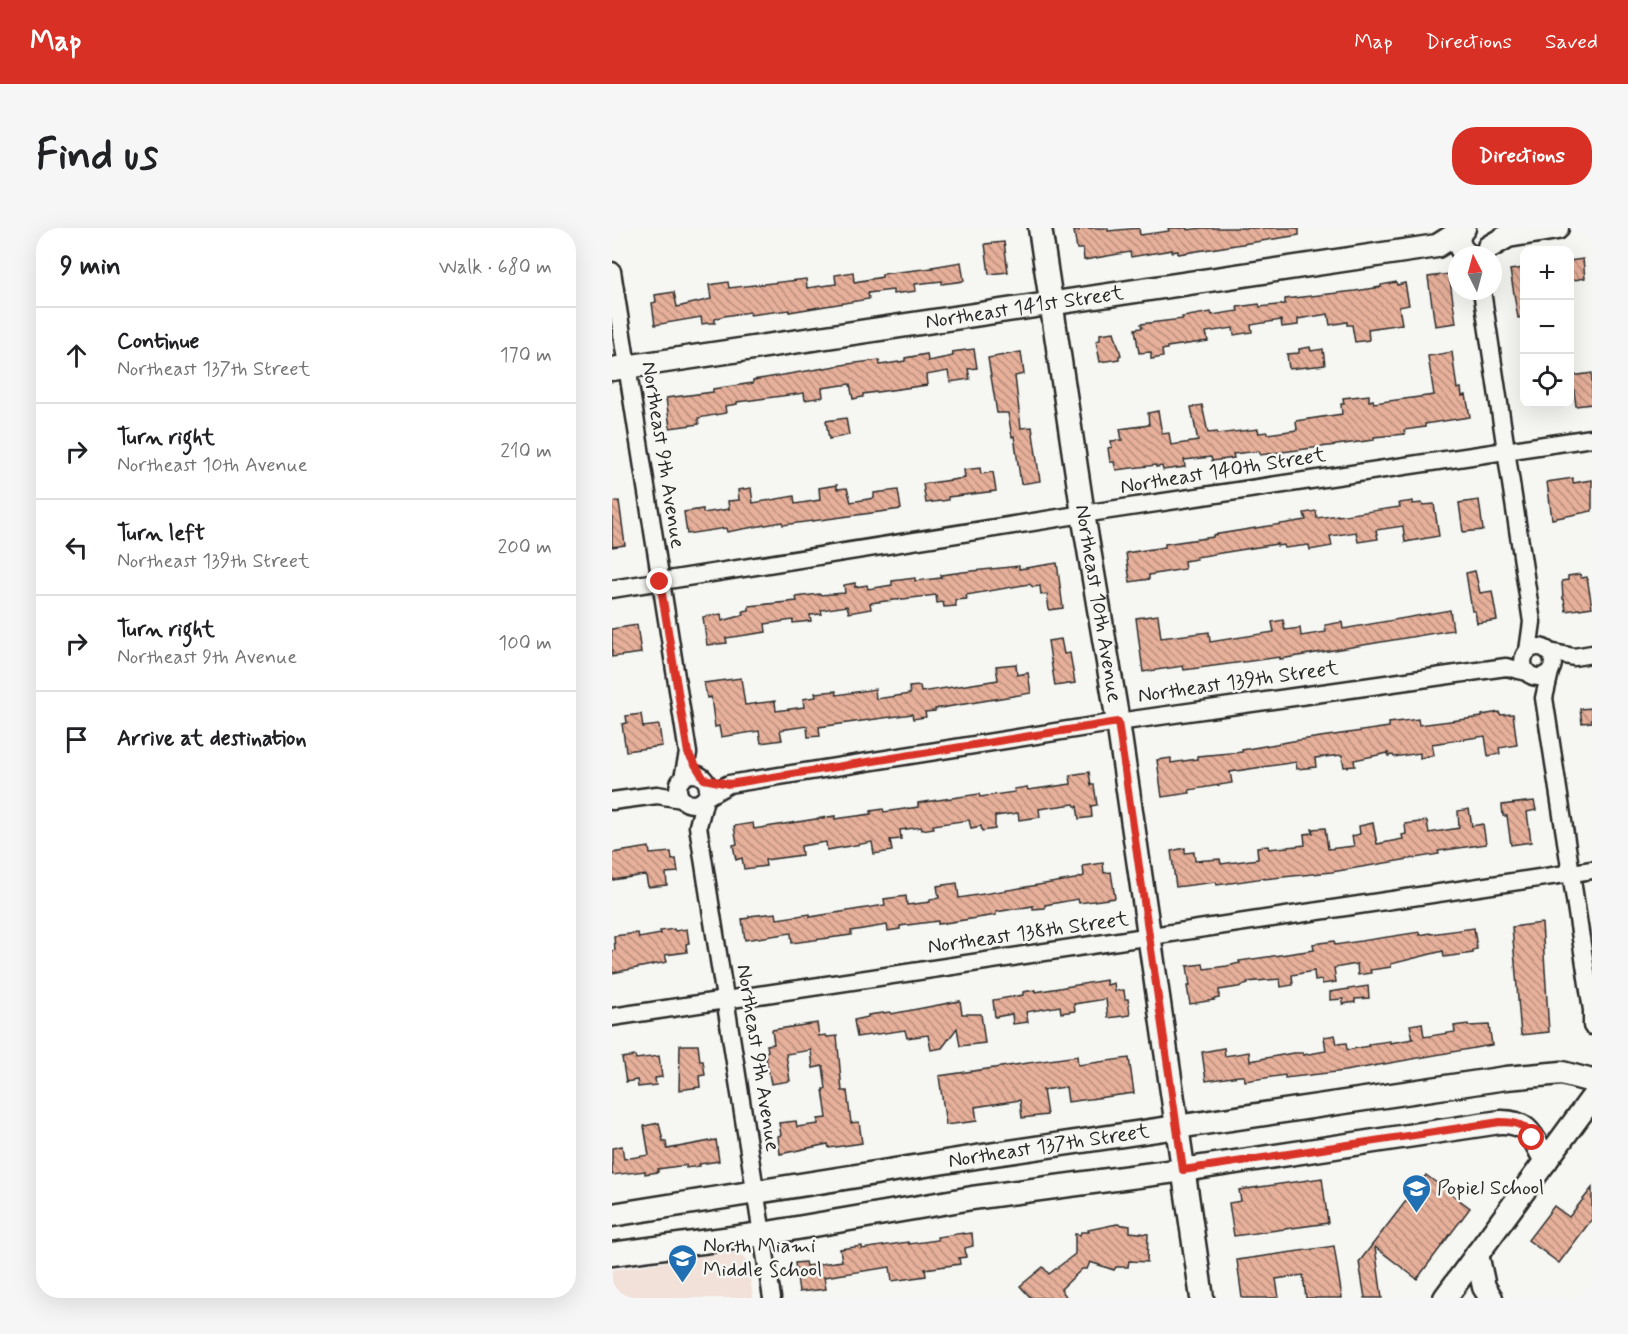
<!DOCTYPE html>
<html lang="en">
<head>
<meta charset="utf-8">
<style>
	body { margin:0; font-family:Mynerve,sans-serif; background:#f6f6f6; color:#202124 }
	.controls { position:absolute; right:18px; top:18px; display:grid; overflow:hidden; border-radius:12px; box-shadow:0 6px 24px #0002 }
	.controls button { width:54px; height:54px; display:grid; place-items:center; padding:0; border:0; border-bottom:2px solid #e0e0e0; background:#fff; color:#202124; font:30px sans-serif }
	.compass { position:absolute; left:836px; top:18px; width:54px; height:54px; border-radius:50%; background:#fff; box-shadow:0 6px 24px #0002; rotate:354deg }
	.stop { position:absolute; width:18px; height:18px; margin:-14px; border:4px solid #d93025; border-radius:50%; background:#fff }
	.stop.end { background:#d93025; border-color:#fff; box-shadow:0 2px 6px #0008 }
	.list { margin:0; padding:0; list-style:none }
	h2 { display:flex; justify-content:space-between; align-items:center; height:78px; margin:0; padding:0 24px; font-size:26px }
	h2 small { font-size:20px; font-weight:400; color:#757577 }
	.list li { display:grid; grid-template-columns:39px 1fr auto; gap:18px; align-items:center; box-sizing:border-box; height:96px; padding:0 24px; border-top:2px solid #e0e0e0 }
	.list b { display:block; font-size:22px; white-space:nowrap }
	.list p { margin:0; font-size:20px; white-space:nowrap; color:#757577 }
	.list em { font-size:20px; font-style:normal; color:#757577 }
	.icon { flex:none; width:33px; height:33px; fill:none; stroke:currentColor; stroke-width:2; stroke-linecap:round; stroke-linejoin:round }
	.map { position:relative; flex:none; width:980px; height:1070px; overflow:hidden; border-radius:24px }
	header { display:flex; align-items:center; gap:36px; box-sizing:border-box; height:84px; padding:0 30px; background:#d93025; color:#fff }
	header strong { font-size:28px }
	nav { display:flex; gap:33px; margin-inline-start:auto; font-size:21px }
	.intro { display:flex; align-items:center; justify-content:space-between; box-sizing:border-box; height:144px; padding:0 36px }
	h1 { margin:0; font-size:42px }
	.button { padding:15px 27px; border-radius:24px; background:#d93025; color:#fff; font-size:21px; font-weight:700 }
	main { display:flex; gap:36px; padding:0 36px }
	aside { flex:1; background:#fff; border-radius:24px; box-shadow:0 6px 24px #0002 }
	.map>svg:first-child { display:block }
</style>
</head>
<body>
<header>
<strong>Map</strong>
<nav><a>Map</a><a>Directions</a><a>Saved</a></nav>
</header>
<div class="intro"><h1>Find us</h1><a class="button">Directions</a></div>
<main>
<aside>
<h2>9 min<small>Walk · 680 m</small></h2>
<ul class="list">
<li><svg class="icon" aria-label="ahead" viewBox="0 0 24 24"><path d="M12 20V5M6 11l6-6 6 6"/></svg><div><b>Continue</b><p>Northeast 137th Street</p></div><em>170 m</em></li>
<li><svg class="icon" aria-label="right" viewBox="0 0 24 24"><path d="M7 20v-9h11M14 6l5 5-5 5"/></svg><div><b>Turn right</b><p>Northeast 10th Avenue</p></div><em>210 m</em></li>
<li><svg class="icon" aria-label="left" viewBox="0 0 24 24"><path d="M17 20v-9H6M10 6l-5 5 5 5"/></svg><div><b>Turn left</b><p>Northeast 139th Street</p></div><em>200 m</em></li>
<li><svg class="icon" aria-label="right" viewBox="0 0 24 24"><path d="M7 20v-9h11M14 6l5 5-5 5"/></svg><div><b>Turn right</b><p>Northeast 9th Avenue</p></div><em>100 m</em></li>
<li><svg class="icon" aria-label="arrive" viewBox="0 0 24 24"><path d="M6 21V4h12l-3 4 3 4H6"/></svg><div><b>Arrive at destination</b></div></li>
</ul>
</aside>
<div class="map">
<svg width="980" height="1070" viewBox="0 0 980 1070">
	<defs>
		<pattern id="building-back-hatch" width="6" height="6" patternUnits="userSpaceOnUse" patternTransform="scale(1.5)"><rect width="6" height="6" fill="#e6b09a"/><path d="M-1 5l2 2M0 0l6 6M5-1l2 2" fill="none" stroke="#bb8f7e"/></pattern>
	</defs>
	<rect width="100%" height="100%" fill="#f6f6f2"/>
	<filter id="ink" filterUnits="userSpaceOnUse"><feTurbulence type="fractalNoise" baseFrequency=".0167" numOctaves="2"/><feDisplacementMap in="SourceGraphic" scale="12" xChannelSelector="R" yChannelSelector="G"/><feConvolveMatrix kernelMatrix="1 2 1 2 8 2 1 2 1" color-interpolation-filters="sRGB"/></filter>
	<g filter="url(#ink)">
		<path fill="#f1e1d8" d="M118,1024L129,1027L136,1034L141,1070H0V1042Z"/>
		<g fill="url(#building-back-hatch)" stroke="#2b2b2b" stroke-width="1.5">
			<path d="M467,0H496V3L527,0L528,7L557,3L556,0H575V2L590,0H687V7L566,26V23L560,24V22L519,29L518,24L472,32L471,21H465L462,3H467Z"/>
			<path d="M392,14L396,44L377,46L373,16Z"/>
			<path d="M971,31L973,50L957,53V33Z"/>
			<path d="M349,34L352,53L330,56V53L303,56L304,63L281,66V62L256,65L257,71L177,84V82L138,87V84L112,88L103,91V95H97L90,96L89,89L43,97L40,75L44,74L43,67L62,64L65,79L99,71L97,57L116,54L117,60L194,51L195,60L224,56L223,47L241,44L242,54L270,49V46L321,40L320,39Z"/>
			<path d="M912,40V89L906,90L898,42Z"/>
			<path d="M837,46L844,95L823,98L816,49Z"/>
			<path d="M784,54L785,57L793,55L797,77L787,79L790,96L756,101L757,112L743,114L740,97H735V94L718,97L716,86L686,91V97L670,99L669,92L639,97L640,104L622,107L621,100L594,104L596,113L555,119V121L550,122L551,129L539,131V124L527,125L523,101L530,100L529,96L571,91L570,89L599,84L600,87L626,83L625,79L647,76L648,79L673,76V71L743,63L769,59V57Z"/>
			<path d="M502,104L509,127L507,128V131L488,134L484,113L488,112V106Z"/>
			<path d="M698,119L699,123L711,121L713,137L677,141L675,126L687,125V121Z"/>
			<path d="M362,121L365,140L356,141L358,151L338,154L336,143L314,147L315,157L251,166V169L241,171L238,156L210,160L211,169L193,172L192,165L125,174V176L113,178L114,185L86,190L87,196L58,200L54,170L101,164V161L141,155V152L236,136L267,132L268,137L293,133V130L315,126L316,133L341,128L340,124Z"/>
			<path d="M409,124L412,146L403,148L409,200L420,199L428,253L409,256L402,208L400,209L396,185H385L376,130Z"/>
			<path d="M840,124L845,161L849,160L850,168L854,167L858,189L813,196V199L792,202L793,206L762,209V212L648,227L647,223L621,226L622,230L600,233L599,229L572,232L573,239L551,242L550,238L544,239V237L504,242L502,234H498L496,220L500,219L499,213L510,212L508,201L537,197L536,185L546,183L550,206L557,205L559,217L586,213L579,179L590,177L596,205L605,204V206L646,201L647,205L655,204V206L685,202L684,193L730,186L729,176H732L731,170L757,167V173L761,172L762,175L822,167L816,128Z"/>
			<path d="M980,145V176L964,178L960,148Z"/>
			<path d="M234,190L237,207L217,211L214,193Z"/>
			<path d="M368,240L369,246L381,244L384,263L336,269V272L314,275L311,256L353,250L352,242Z"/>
			<path d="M961,250V255L980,252V283L940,291L935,254Z"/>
			<path d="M225,257V261L235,260L239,274L262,270V265L286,262L289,281L171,297L170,294L115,304L114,300L75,306L72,284L91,281V285L117,281L116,273L127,272L126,262L139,260L141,275L182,268L183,276L208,272L207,260Z"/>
			<path d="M867,272L871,302L851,304L847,275Z"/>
			<path d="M7,273L13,317L0,319V274Z"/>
			<path d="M801,273V276L810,275L811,277L822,276L827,308L793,314L791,298L764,302L766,311L746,314L744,304L718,308L720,318L698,322L697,317L673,320L672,317L665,318V316L584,329L585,331L572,333L573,341L537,347V351L518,354L514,325L553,319V316L601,309V307L694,292L692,285L704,283L705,290L726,287V288L788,279L787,275Z"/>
			<path d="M445,335L451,380L437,382L435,366L429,367L428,358L421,359L417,356L354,367L355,371L343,372L344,378L332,379L331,374L325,375L324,367L258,375L259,381L237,385L235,378L209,382L210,386L198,387L199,393L181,395V392L153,396L154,404L114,410L115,415L95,417L91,389L109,386L110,393L132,387L131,383L137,382V378L185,373L184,369L207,366V367L233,365L232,357L243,355V359L255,357L256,361L280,357V353L303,350V353L329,350V347L351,344L407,338V341Z"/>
			<path d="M863,343L868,365L880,363L885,392L865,395L863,383H860L854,345Z"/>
			<path d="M968,346L969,350L975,349L980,379L954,383L952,371H951L950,353L956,352V348Z"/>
			<path d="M838,382L841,402L668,431V429L572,442L571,438L531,444L524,390L546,387L549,410L597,404L598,414L662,404L660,394L671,392L673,402L688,400L689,408L714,404L713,397L730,394L731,401Z"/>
			<path d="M25,397L29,425L0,429V401Z"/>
			<path d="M449,411L452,426L458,425L463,455L443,458L436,413Z"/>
			<path d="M404,436L405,447L416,445L419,465L323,481V483L313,484L314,489L301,491L300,486L207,499L208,508L196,509L195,498L168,502L170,512L149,515L147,503L109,509L107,498L103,499L99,469L95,470L92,455L129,450L133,477L163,473L164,483L192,479L191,471L204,469L203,465L224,463L225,467L263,461L264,471L298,466L297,459L308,458L309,464L386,452L384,438Z"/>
			<path d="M980,480V494L970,495L968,481Z"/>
			<path d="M887,484L888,487L901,486L905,517L887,520L888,526L876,528L873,508L820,516L822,527L808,530V525L782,529L781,527L776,528V525L742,532L743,538L732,539L730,527L703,530L704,539L685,541L684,534L618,544L620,555L577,562L578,565L550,569L545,532L559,530V535L585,531V528L630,524V522L681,513L777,499V495L806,491L807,497L870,489V487Z"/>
			<path d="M29,486L31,499L47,497L50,518L14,523L10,496L15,495L14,488Z"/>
			<path d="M477,544L479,557H482L485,577L479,578L480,589L467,591L465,578H463L462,576L427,581L428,589L407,592L406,585L383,588V601L370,603L369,598L359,600L357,592L321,597L322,600L310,602L309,599L288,602L289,611L278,612L280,623L262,626L260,614L215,622L214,614L189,618L190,627L153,632L154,638L132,641L130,630L124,632L121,617L125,616L122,598L141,595L142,601L223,588V591L259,586V583L271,581L272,584L306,579V575L367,566L368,569L403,564L402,561L415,559L416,562L459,556L458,547Z"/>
			<path d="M922,573L924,582L915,584L919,614L899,617L895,588H891L890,577Z"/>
			<path d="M857,581L860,598L871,596L874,616L826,623L827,626L720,644L652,651V650L605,657L604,654L564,659L559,623L573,620V625L582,624L583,633L608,631L609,636L646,631L645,619L656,618L657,621L693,617L692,606L701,605L700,601L713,600L716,621L742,618L740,608L748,606L747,598L761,595L765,616L791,611L790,607L794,606L793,596L815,593L817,605L847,600L846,583Z"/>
			<path d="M37,619L38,626L59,624L60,632L64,631L66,644L54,645L55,657L36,659L34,648L32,647L0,652V625Z"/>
			<path d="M491,635L492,645L499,644L503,670L467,675L466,671L433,677V680L421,681V678L384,684V687L326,696V693L288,698V701L276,703L275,697L239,703V707L180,715L179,705L133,712L130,691L137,690V688L164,685L165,691L198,686V689L273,677L272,671L294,668L295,677L318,674V672L327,670L325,658L345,655L347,670L463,651L472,648L471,638Z"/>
			<path d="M930,695L937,804L909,807L900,699Z"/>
			<path d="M862,700L865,721L861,722V725L832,729L831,723L779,736V739L758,742L759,745L746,747L745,736L722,740L724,754L710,756V752L703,753L702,743L680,747L681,757L669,759L668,751L635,754L636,756L626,759L607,762V770L601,771L602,772L578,776L575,758H578L575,738L591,736L592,741L615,738L628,735L627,733L702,722L701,716L722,713L723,717L808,704V707L818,705L819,706Z"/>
			<path d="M62,701L63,703L75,701L77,715L74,716L75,724L53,727L55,734L0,745V723L3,722L2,708L26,705L27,710L49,706L48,703Z"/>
			<path d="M494,752L495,757L502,755L503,763L512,762L513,771H516L518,787L496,790L494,771L462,776L463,783L449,785L448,778L414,784L416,794L401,796L400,786L383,789L381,772L411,767V764L423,762V764Z"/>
			<path d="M756,758L757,770L743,771V774L731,776V771L718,772V764Z"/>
			<path d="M348,773L350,786H369L373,815L348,818L345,800L330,820L319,822L316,807L295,810L293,802L245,809L242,792L256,789V787L278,784L279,786Z"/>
			<path d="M205,795L207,808L214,807L215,809L225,808L230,863H235L239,895L247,894L250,915L217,920L216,916L168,926L166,908L169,907L167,895L184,893L185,899L206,896V891L215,890L211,861H214L211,838L201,840L199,822L174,826L178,853L159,856L153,825L156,823L155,817L162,816L160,802Z"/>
			<path d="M810,795L812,809L843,804L842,798L856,796V798L877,797L880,817L733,843L673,850V847L633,853L632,848H627L594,853L590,824L612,820L613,828L637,824L638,833L681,825H691V827L714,823L712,809L723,807L725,816L734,815L735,822L757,818L756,816L778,813V815L801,811L798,797Z"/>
			<path d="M68,817H86L88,833H91L93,847L87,848L88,859L67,862Z"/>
			<path d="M23,828L24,831L47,828L50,849L43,850L44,857L26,859L25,852L14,854L10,830Z"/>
			<path d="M465,828L466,837L517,830L522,865L456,874L454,859L431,862L435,887L410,890L408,872L363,879L365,893L334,897L327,848Z"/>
			<path d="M47,895L51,913H54L55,921L104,912L107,933L87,936L88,938L74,940V937L46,941V944L33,946V943L0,947V920L10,918L12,931L37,927L32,898Z"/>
			<path d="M814,947L858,980L805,1051L763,1019L770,1070H753L747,1034Z"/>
			<path d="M710,950L716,995L622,1008L617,975L629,973L627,962Z"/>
			<path d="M980,960V991L947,1035L916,1012L942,978L957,989Z"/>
			<path d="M505,996L518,998V1004L536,1006L535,1034L517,1033L516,1039H504L502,1042L478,1034L475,1041H470L449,1061L455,1070H419L408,1058L431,1039L437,1046L463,1026V1006L468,1007L469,1004H477L476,1002Z"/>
			<path d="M351,1005V1006L360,1005L361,1018L353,1020L354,1029L347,1030L348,1036L313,1041L314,1048L280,1053L278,1039L212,1049L214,1061L187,1064L183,1035L193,1034L194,1038L230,1033L228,1021L250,1018V1021L296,1014L297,1016L326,1012L325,1009Z"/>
			<path d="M722,1018L730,1070H694L691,1047L664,1051L667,1070H630L625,1032Z"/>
		</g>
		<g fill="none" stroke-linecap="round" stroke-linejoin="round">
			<defs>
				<g id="street">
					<path d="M0,43L76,525L71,550"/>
					<path d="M870,63L920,394L916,423"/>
					<path d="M0,361L471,286L980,210"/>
					<circle cx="926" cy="434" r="15"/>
					<path d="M937,424L962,429L980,426"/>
					<path d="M938,444L932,470L980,782V798"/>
					<circle cx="81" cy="561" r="15"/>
					<path d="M94,569L117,556L506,494L894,439L915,444"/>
					<path d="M93,571L86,598L160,1070"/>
					<path d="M0,573L45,567L70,571"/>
					<path d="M0,789L980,642"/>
				</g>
				<g id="secondary">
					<path id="s1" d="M428,0L471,286L506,494L590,1070"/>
					<path d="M852,0C843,9 846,21 856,27"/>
					<path d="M877,19L896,8L945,0"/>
					<path id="s2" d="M0,141L825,18L849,3"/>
					<path id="s3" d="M0,987L383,926L894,850L950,845L980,853"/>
					<path d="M0,1026L150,1006L360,970L571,942L888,894C918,893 921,911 934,933"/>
					<path d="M865,1026L872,1059L879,1070"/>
					<path d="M833,1070L980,870"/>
				</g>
			</defs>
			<use href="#street" stroke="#2b2b2b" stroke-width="21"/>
			<use href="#secondary" stroke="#2b2b2b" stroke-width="27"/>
			<use href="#street" stroke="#f6f6f2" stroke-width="16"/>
			<use href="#secondary" stroke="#f6f6f2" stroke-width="22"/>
		</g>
	</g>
	<g fill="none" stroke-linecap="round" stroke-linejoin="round" filter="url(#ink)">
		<path stroke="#d93025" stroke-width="8" d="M48,354L76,525L92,551L117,556L506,494L571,942L888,894C903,894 914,896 920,910"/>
	</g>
	<defs>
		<symbol id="school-pin" viewBox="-11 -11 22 30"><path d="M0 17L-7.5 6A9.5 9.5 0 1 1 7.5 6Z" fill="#1f6fb2" stroke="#f6f6f2"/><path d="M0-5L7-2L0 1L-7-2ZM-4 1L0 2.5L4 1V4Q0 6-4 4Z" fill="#fff"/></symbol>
	</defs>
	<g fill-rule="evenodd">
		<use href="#school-pin" x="788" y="944" width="33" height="45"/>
		<use href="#school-pin" x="54" y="1014" width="33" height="45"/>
	</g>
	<g text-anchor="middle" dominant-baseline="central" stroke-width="5" stroke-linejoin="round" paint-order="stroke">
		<g font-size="21" fill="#2b2b2b" stroke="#f6f6f2">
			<text stroke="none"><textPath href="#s2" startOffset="417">Northeast 141st Street</textPath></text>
			<text transform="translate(51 227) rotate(81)">Northeast 9th Avenue</text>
			<text transform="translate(611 243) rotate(-9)">Northeast 140th Street</text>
			<text stroke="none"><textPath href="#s1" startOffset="380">Northeast 10th Avenue</textPath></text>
			<text transform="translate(626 454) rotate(-8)">Northeast 139th Street</text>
			<text transform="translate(416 705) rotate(-8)">Northeast 138th Street</text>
			<text transform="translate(146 830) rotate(81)">Northeast 9th Avenue</text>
			<text stroke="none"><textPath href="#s3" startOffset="442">Northeast 137th Street</textPath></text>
		</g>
		<g font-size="21" fill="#2b2b2b" stroke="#f6f6f2" text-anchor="start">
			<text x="825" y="960">Popiel School</text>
			<text x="91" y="1018">North Miami<tspan x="91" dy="24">Middle School</tspan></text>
		</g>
	</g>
</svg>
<div class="controls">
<button>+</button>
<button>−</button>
<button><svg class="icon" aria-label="locate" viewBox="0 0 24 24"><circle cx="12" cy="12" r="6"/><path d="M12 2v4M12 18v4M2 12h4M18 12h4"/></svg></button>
</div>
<svg class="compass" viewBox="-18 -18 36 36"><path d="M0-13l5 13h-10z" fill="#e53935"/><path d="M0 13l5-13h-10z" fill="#757577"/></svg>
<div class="stop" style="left:920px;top:910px"></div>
<div class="stop end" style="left:48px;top:354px"></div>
</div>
</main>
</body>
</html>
